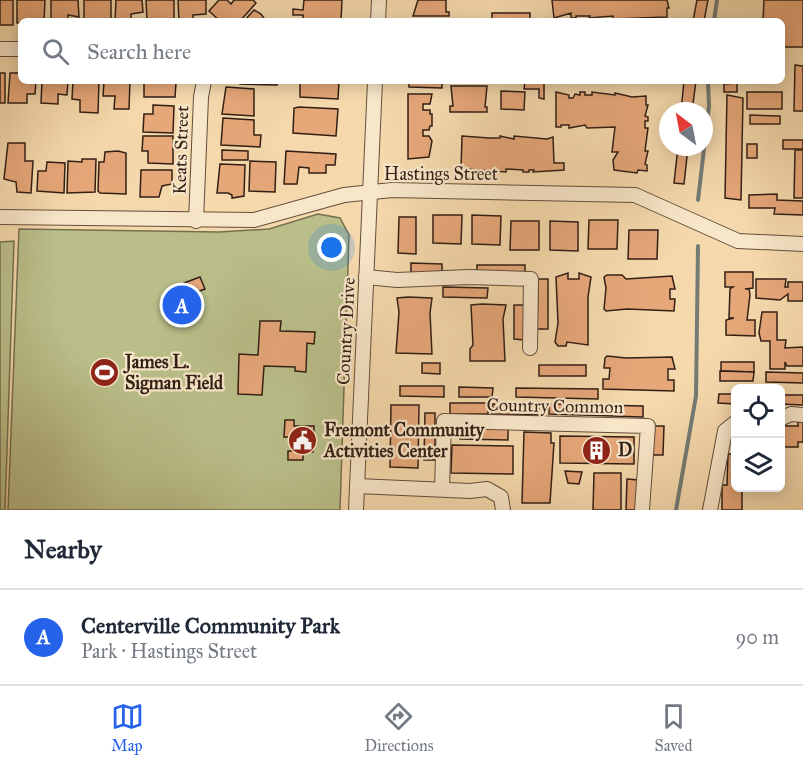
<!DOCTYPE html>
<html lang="en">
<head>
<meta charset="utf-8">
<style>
	body { margin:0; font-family:"IM FELL Great Primer",serif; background:#f2f2f3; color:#1f2937 }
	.controls { position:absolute; right:18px; bottom:18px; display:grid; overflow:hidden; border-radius:9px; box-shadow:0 3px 15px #0003 }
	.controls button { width:54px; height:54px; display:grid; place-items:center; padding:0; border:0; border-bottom:2px solid #e0e1e3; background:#fff; color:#1f2937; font:30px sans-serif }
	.compass { position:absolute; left:659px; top:102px; width:54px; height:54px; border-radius:50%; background:#fff; box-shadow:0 3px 15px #0003; rotate:328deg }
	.you { position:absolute; left:332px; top:248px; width:21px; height:21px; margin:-15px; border:4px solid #fff; border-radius:50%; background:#1a73e8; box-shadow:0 0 0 9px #1a73e833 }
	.badge { display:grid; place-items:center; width:39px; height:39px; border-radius:50%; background:#2563eb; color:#fff; font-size:20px; font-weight:700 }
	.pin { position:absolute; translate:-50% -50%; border:3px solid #fff; box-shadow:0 2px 6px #0006 }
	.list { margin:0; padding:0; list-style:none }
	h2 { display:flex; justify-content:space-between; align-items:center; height:78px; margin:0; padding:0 24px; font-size:26px }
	h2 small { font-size:20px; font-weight:400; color:#747a83 }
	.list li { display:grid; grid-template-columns:39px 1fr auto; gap:18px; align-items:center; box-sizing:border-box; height:96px; padding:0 24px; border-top:2px solid #e0e1e3 }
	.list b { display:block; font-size:22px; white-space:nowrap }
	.list p { margin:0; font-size:20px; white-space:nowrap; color:#747a83 }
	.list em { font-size:20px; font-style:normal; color:#747a83 }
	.icon { flex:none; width:33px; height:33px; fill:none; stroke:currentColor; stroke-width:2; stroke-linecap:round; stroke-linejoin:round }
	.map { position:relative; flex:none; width:803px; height:510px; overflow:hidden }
	.search { position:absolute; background:#fff; box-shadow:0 3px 15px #0003; left:18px; right:18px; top:18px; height:66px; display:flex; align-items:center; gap:15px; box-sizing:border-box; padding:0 21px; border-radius:9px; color:#747a83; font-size:22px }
	.sheet { height:174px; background:#fff }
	nav { display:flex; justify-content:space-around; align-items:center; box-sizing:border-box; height:84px; border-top:2px solid #e0e1e3; background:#fff; font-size:16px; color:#747a83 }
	nav a { display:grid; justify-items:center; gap:3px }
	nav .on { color:#2563eb }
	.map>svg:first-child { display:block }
</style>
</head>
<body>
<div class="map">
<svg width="803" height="510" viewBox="0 0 803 510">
	<rect width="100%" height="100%" fill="#f5d9ac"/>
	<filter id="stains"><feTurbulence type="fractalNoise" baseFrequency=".00333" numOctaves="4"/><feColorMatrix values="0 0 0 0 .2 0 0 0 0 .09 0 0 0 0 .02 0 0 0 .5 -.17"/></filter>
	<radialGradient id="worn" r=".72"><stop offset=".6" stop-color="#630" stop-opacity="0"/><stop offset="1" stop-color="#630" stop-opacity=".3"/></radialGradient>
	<g fill="#babf8a" stroke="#766f50" stroke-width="1.5">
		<path d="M318,214L340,218L349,235L340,510H8L19,229L219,232L269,229Z"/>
		<path d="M14,241L5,510H0V242Z"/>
	</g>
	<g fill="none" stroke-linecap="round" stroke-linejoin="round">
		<g stroke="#737b74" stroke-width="4">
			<path d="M714,21L717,0"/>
			<path d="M698,200L709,106L708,81"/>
			<path d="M676,510L696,396L698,246"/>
		</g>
	</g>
	<g fill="#e6a779" stroke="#311f15" stroke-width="1.5">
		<rect x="0" y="0" width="13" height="25"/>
		<path d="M17,0H45L44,21L17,23Z"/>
		<path d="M51,0H78L79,17L68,15V21H51Z"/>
		<rect x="84" y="0" width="27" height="21"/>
		<path d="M116,0H142L143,12L131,14V21H115Z"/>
		<path d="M146,0H174V21H147Z"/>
		<path d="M178,0H206V14L193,15V21H179Z"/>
		<path d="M219,0H227L231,4L234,0H253L256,3L240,21H220L209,11Z"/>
		<path d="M304,0H342L341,21H303V15H293V9L303,10Z"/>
		<path d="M418,0H446V12H449V16H413Z"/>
		<path d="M552,0H667L669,8H667V17L613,19V16L589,18L590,16H576V18H571V13L554,18Z"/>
		<path d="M697,0H708L704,21H693Z"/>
		<path d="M764,0H803V47H782V21H763Z"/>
		<path d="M254,10L261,14L266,21H244Z"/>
		<rect x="492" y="13" width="38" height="8"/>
		<path d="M795,65L803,66V111H794Z"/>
		<rect x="0" y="73" width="5" height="30"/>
		<path d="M10,73H21V81H36L35,94H27V103H8Z"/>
		<path d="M42,81H68L67,95L58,94V104L41,103Z"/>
		<path d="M73,81H99L98,113L80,112V100L72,99Z"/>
		<path d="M104,81H130L129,109H114L115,96H103Z"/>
		<path d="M144,81H172L176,83L175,97H144Z"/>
		<path d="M240,81H278L277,85L240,84Z"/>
		<path d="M300,81H339L338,99L300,97Z"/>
		<path d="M409,81H442V88L409,87Z"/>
		<path d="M525,81H544V99L539,98V89H524Z"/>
		<path d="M684,81H696L692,111H681Z"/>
		<path d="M737,83V92H724V84Z"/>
		<path d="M451,86H487L485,107H487V112H450V106H453Z"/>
		<path d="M226,87L254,89V116L222,114Z"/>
		<path d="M501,91L525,92L524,110L501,109Z"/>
		<path d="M556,92L569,95V98H573L575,94L580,95V92H585V95H592V92L615,95V93L632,97L646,96V105H648L645,116L648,117V121H645V128H648L645,151H648L645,164L647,165V171L638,170L637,173L614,170L613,160L618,152H612L615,127L587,128L585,125L569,128V125H561V127H556Z"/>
		<rect x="747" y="92" width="35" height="17"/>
		<path d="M408,94H432L430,104H423V110H430V114H432V126H430L429,130H423V136H429L432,141L429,157L408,159Z"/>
		<path d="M727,95L743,98L741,200L725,198Z"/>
		<path d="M153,105L174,106L173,133L143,132L144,114H153Z"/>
		<path d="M299,107L338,109L336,136L293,133L294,108Z"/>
		<path d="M750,115L780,116V124H750Z"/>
		<path d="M223,118L254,120V135H261L260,147L221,145Z"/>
		<path d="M143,136H173V164L148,163V151H142Z"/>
		<path d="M462,136L489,138H500V136L514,139V136L547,139L553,137L554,163H564V170L533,172L534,170H529V172H523V170L506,169V172L466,169L461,171Z"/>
		<rect x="783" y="140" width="20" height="9"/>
		<path d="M8,143H25V161H33L31,193L17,192L16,182L4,179Z"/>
		<rect x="747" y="144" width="10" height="14"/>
		<path d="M678,147H688L684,184L674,183Z"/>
		<path d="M222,150L248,151V160H222Z"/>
		<path d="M795,150H803V198H794Z"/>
		<path d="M118,151L126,153V194L100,193L98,191L99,162H104L105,152Z"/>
		<path d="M286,151L336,154L335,165H326V173H309V168L299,167L297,184H284Z"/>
		<path d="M82,159H96L95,192L67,193L68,161L82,162Z"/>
		<path d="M250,161L276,162L275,192L249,191Z"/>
		<path d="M47,162L65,163L64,193L37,191L38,171H46Z"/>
		<path d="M220,164L245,165L244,196L232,198V195L228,193H217Z"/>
		<path d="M141,170H172V184L162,186L159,197H140Z"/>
		<path d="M777,194V200L803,201V215L774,214L775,208H749V195Z"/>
		<path d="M433,215H462L461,244L433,243Z"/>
		<path d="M472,215L501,216L500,245L472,244Z"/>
		<path d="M399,217H416V254L398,253Z"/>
		<path d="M589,220H618L617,249H588Z"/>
		<path d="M511,221H539V250H510Z"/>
		<path d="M550,221L578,222V251L550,250Z"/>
		<path d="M629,230H658L657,259H628Z"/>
		<path d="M411,263L442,264V274H411Z"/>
		<path d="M477,265H525V276L477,275Z"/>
		<path d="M725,272H753V288L745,289H749L750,295L747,320H755V336L726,335V320L734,318H729L730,289L733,287H725Z"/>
		<path d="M568,273V279H579V273L591,277L588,297V345L567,342L566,346H558L555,342L558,323L556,277Z"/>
		<path d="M607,275H622L626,279L672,276L675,289H670V299H675L674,311L627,309L606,311L604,309L606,288L604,277Z"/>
		<path d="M200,277L205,289L189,295L184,283Z"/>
		<path d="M538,279H548V329H537Z"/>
		<path d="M756,279H786L785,287H788V282H803V301H788V294L780,300L756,298Z"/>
		<path d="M443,287L488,288L487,298L443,297Z"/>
		<path d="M408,297L432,298L430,313L432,354L396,353L399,312L397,298Z"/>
		<path d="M482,304L506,305L503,319L505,361H470V349L473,345L471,305Z"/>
		<path d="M514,305H524V340L514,339Z"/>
		<path d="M762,312H777V340H786L785,348L803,347V366H787L785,362V369H770V341H761L759,333Z"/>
		<path d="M260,321H281L280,331L315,332L314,344L307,343L306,372L295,371V367L264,366L262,395L238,394L239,354L258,355Z"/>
		<path d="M607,356L626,358L672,357L675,369H668V380H674V391L603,389V379H609L610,368H604L605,358Z"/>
		<path d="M721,362H754V372L721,371Z"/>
		<path d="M422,363H440V374L422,373Z"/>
		<rect x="539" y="365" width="47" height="11"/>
		<path d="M720,371L754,372L753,381H720Z"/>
		<path d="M766,372L803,373V383L766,382Z"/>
		<path d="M400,386H444V397L400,396Z"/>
		<path d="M459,387L493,388L492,397H459Z"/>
		<path d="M516,388L598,389V399L516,397Z"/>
		<path d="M719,394H736V404L718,403Z"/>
		<path d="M780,395H803V405L780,404Z"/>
		<rect x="450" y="403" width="38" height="11"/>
		<path d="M493,404H539V415L492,414Z"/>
		<path d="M549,404L643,406V417L549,414Z"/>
		<path d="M391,405H419L418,468L390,467Z"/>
		<path d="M425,413H435V460H424Z"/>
		<path d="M285,420H294V426H314L313,452H303V460H288V451H293V437H284Z"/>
		<path d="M798,421H803V442H798V447H780V426H798Z"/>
		<path d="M652,426H664L663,455H652Z"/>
		<path d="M460,429H508V440L460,439Z"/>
		<path d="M524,432L551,433V443H554L550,503H522Z"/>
		<path d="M560,436L634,437V464L560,463Z"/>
		<path d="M452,445L513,446V474L451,473Z"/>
		<path d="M728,454H736V488H742V510H722V485H727Z"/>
		<path d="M565,471L582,472L579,484L568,483Z"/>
		<path d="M594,473H621V510H593Z"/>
		<path d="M627,479L638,480L637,510H626Z"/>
	</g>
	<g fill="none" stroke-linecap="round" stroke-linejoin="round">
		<defs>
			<g id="street">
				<path d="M378,21L379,0"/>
				<path d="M0,49H21"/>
				<path d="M0,217L254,220L344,195L392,190L635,195L738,241L803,244"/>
				<path d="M196,221L201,97L204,81"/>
				<path d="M366,277L397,280L469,277L531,279L530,348"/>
				<path d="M780,419L791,414L803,415"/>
				<path d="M357,486L470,491L487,489L501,497L503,510"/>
				<path d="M442,489L444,421L648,426L642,510"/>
				<path d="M356,510L375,81"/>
				<path d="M710,510L725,431L736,422"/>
			</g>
		</defs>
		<use href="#street" stroke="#624e3b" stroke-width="16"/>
		<use href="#street" stroke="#f8e6c9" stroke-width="14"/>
	</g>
	<defs>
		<symbol id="stadium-disc" viewBox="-11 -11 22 22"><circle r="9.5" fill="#8f2418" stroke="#f8e6c9"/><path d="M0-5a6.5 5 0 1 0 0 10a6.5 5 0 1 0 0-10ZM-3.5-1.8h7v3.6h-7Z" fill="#fff"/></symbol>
		<symbol id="civic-disc" viewBox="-11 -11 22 22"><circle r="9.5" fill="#8f2418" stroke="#f8e6c9"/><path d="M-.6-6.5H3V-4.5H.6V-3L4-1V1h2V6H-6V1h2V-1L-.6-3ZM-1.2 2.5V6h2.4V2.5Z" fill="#fff"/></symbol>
		<symbol id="building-disc" viewBox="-11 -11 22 22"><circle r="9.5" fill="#8f2418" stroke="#f8e6c9"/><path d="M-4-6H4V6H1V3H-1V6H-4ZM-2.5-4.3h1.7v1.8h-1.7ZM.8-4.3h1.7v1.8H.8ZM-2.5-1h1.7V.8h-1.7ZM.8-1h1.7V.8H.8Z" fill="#fff"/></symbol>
	</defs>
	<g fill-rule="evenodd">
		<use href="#stadium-disc" x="88" y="356" width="33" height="33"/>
		<use href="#civic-disc" x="286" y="424" width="33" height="33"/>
		<use href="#building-disc" x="580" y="434" width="33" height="33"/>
	</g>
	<g text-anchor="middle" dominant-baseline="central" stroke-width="4.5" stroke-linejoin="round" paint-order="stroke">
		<g font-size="18" fill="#311f15" stroke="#f8e6c9">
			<text transform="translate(181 150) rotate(-88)">Keats Street</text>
			<text x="441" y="174">Hastings Street</text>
			<text transform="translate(346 331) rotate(-87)">Country Drive</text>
			<text transform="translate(555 406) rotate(1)">Country Common</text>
		</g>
		<g font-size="18" font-weight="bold" fill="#311f15" stroke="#f8e6c9" text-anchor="start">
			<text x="125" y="362">James L.<tspan x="125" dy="21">Sigman Field</tspan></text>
			<text x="324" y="430">Fremont Community<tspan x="324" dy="21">Activities Center</tspan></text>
			<text x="618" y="450">D</text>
		</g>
	</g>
	<rect width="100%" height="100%" filter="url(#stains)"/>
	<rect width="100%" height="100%" fill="url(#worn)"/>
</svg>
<div class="controls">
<button><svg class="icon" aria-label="locate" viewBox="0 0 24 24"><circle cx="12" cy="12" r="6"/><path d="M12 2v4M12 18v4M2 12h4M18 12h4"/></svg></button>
<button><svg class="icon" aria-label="layers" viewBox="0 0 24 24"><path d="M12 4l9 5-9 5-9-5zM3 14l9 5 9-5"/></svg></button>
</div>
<svg class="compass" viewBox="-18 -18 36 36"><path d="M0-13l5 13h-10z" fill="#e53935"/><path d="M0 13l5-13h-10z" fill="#747a83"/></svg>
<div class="you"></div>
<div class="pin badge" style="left:182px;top:305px">A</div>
<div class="search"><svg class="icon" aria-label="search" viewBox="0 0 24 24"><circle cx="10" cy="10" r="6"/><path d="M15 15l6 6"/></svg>Search here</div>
</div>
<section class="sheet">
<h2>Nearby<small></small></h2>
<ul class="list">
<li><span class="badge">A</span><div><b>Centerville Community Park</b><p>Park · Hastings Street</p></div><em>90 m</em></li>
</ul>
</section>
<nav>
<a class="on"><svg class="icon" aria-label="map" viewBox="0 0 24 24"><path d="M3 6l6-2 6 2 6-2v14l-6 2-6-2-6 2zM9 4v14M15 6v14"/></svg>Map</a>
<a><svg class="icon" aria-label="directions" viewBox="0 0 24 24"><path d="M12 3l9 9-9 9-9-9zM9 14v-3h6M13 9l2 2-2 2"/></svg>Directions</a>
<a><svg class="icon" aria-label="saved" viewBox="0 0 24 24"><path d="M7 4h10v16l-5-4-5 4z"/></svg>Saved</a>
</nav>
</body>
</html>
